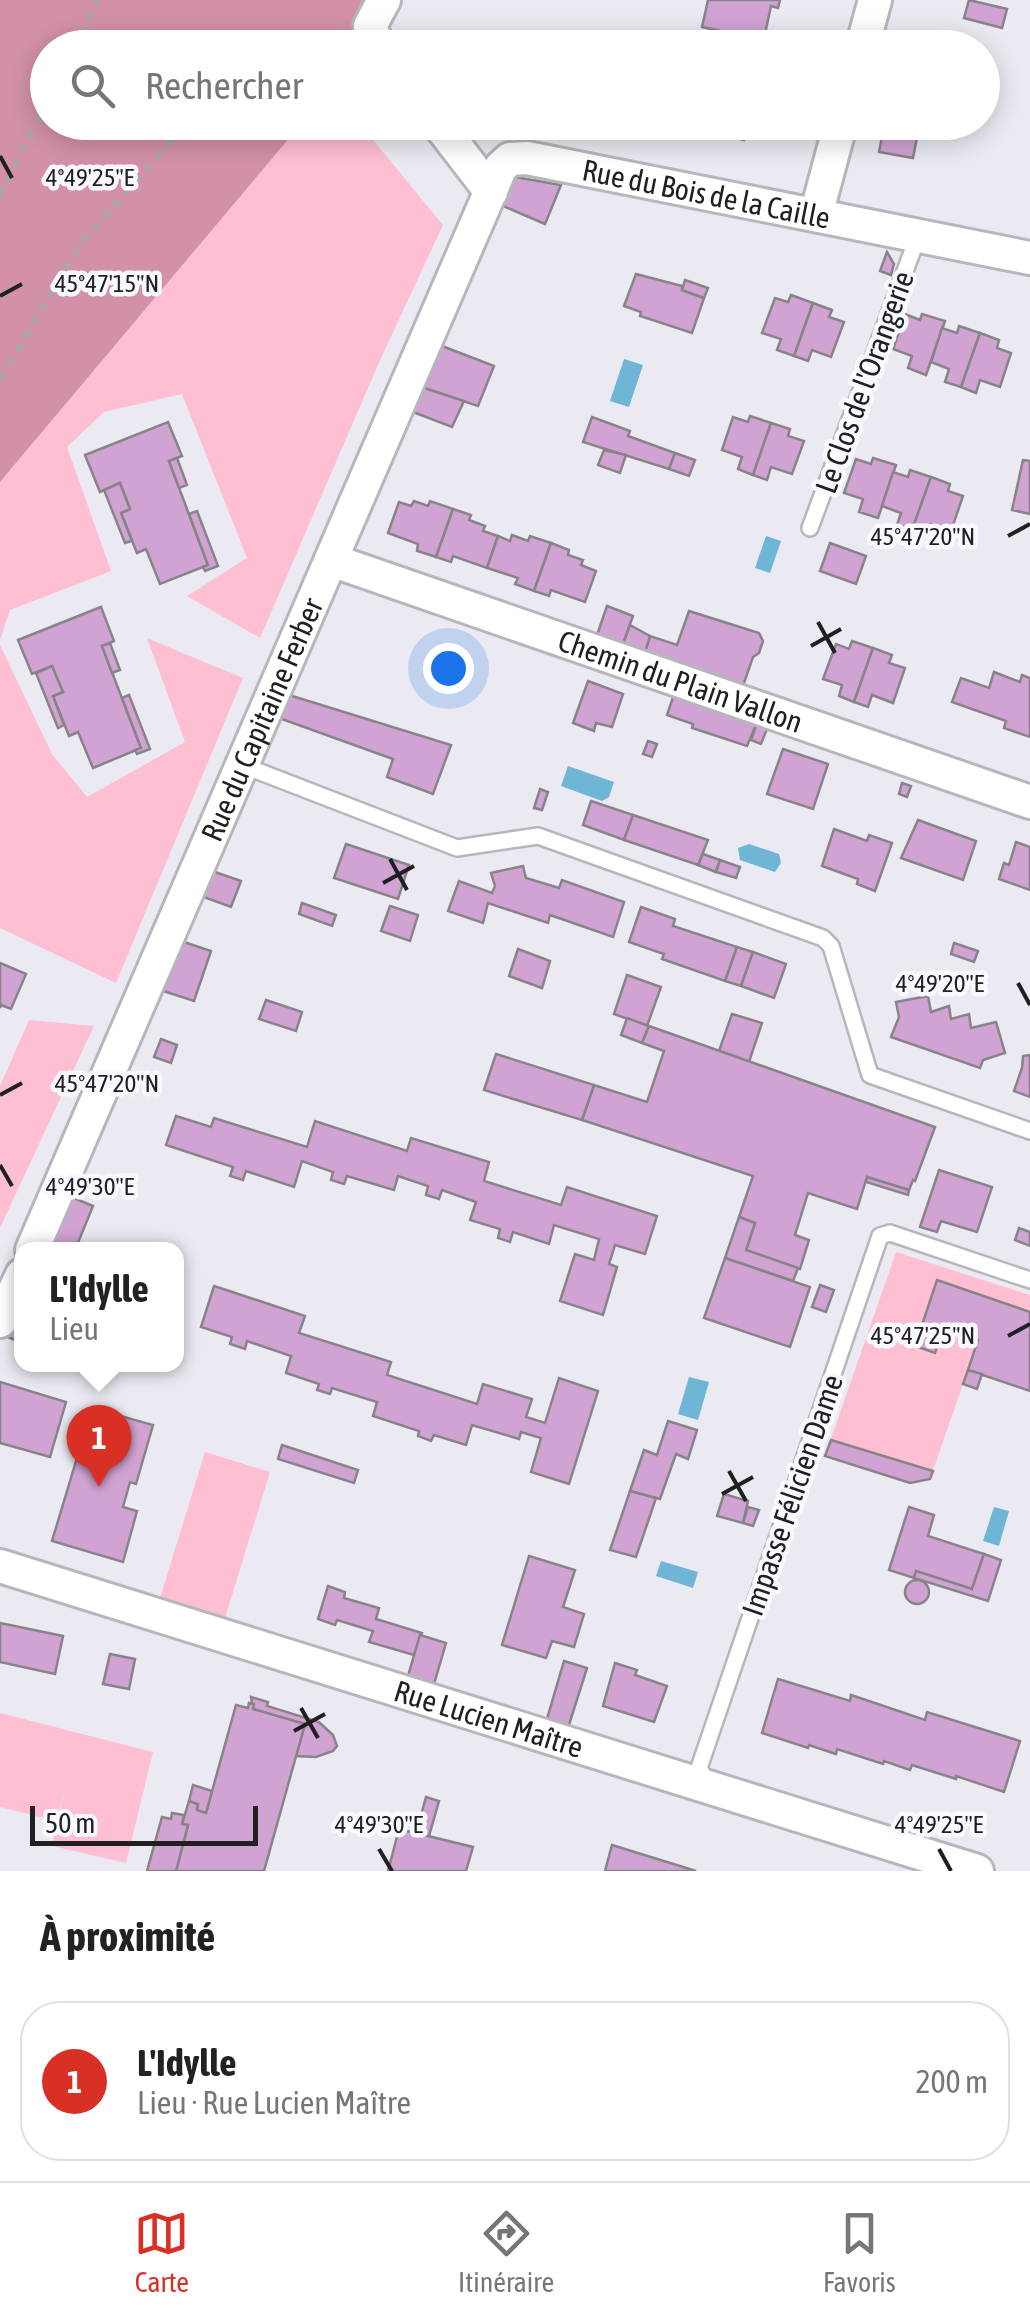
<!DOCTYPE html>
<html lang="fr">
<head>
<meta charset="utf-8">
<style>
	body { margin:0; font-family:"Asap Condensed",sans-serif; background:#f2f2f2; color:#222 }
	.scale { position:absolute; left:30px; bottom:25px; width:228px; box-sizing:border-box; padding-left:10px; border:5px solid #202023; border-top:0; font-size:28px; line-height:35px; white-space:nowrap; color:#202023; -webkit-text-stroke:8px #f9f8ff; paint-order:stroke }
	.you { position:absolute; left:448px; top:668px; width:35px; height:35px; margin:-25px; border:8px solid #fff; border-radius:50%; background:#1a73e8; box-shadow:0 0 0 15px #1a73e833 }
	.badge { display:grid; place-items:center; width:65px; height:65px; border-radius:50%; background:#d93025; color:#fff; font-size:32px; font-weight:700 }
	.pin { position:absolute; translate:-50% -82px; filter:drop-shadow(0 2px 5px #0008) }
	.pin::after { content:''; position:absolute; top:52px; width:35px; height:30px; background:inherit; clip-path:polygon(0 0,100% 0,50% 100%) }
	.popup { position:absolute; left:14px; top:1242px; width:170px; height:130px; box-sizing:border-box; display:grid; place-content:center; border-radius:20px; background:#fff; filter:drop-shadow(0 2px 8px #0005); font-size:32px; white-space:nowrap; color:#767676 }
	.popup b { font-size:38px; color:#222 }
	.popup::after { content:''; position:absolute; left:50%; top:100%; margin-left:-20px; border:20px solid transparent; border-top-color:#fff }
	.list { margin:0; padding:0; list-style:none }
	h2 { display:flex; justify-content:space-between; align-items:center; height:130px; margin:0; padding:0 40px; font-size:42px }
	h2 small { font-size:32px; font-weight:400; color:#767676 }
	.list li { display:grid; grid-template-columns:65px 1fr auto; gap:30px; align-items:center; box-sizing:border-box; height:160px; margin:0 20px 20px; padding:0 20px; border:2px solid #e0e0e0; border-radius:40px }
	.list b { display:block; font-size:38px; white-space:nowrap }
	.list p { margin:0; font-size:32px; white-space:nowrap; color:#767676 }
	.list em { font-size:32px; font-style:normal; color:#767676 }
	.icon { flex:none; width:55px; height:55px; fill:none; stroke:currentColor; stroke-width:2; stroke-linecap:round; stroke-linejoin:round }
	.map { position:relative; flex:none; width:1030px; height:1871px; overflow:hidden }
	.search { position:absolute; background:#fff; box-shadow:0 5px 25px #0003; left:30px; right:30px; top:30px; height:110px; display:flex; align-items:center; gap:25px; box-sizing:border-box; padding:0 35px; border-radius:55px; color:#767676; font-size:38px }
	.sheet { height:310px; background:#fff }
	nav { display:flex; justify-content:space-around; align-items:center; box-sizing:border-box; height:140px; border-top:2px solid #e0e0e0; background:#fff; font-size:28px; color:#767676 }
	nav a { display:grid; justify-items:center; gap:5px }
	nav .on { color:#d93025 }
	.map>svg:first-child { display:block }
</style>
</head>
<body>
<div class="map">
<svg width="1030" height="1871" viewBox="0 0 1030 1871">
	<rect width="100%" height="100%" fill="#ebeaf2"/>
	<g fill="#febfd3">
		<path d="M302,123H359L443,225L381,358L260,638L187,596L247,558L182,394L104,412L67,447L111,571L10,610L0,640V482Z"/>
		<path d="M147,638L243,678L116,983L0,928V645L52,754L87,797L185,742Z"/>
		<path d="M29,1020L94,1026L0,1228V1086Z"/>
		<path d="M896,1252L1030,1295V1391L968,1370L930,1479L825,1456Z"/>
		<path d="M205,1452L270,1472L225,1618L160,1598Z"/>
		<path d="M0,1713L153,1752L126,1863L52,1846L65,1789L56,1821L0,1807Z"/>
	</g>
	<path fill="#d391a7" d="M0,0H373L345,47L48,48V122L302,123L0,482Z"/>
	<g fill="#6fb5d5">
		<path d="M624,359L643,365L629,407L610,401Z"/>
		<path d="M766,536L781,541L770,573L755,568Z"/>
		<path d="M568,766L614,782L609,797L602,801L561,786Z"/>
		<path d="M749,844L779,854L781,863L775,872L740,860L738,848Z"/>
		<path d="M689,1377L709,1382L698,1420L678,1414Z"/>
		<path d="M994,1507L1009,1511L999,1546L983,1541Z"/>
		<path d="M661,1561L698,1572L693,1588L656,1576Z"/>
	</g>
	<g fill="#d1a3d3" stroke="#888388" stroke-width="2.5">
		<path d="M708,0H780L778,8L771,6L762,48H709L710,41L727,45L730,33L702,27Z"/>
		<path d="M969,0L1007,9L1002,28L964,18Z"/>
		<path d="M590,122H627L626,130Z"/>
		<path d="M693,122H748L744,140L709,132L710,128Z"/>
		<path d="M885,122H920L913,158L879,152Z"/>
		<path d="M515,177L561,185L545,224L503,206Z"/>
		<path d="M887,252L894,264L891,275L880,271Z"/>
		<path d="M636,274L682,286V290L704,298L692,333L640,316L641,312L624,306Z"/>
		<path d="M685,280L708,288L704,298L682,290Z"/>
		<path d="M791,295L813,303L794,356L777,350L781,339L762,333L775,298L788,302Z"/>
		<path d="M813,303L832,310L829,317L844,322L831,357L812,350L808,361L794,356Z"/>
		<path d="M905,314L920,320L922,314L945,321L926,375L908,368L912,356L893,349Z"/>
		<path d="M959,326L980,333L961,387L945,382L949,369L931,362L942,328L957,333Z"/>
		<path d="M980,333L999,340L997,348L1011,353L1000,387L980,380L976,393L961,387Z"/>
		<path d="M442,346L494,366L478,406L424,388Z"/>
		<path d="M424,388L464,401L452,427L413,412Z"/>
		<path d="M750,416L771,423L753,475L738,469L742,457L722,450L733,417L748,422Z"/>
		<path d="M592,417L630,431L628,436L675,453L669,469L583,442Z"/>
		<path d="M168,422L182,456L169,461L208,565L160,584L146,549L137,553L121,513L130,509L120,483L100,492L85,455Z"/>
		<path d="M771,423L790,429L788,436L804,441L792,474L771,467L767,480L753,475Z"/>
		<path d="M604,450L626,455L620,473L598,465Z"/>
		<path d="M675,453L695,460L689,476L669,469Z"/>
		<path d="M177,458L187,485L179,488L169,461Z"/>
		<path d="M873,458L896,465L878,518L859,512L863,499L844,493L856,459L871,464Z"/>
		<path d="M1023,460L1030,461V514L1012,510Z"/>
		<path d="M910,470L931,477L912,530L897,525L901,513L882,506L893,472L908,477Z"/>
		<path d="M931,477L950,484L948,491L963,496L951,531L931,524L927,536L912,530Z"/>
		<path d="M120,483L130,509L121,513L132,541L125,543L104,490Z"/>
		<path d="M414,501L428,506L430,501L453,509L436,557L417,551L418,544L388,533L399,502L411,506Z"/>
		<path d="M453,509L471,515L469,520L485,526L483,531L498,536L487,568L453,556L451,562L436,557Z"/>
		<path d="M197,511L218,566L205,571L203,567L208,565L189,514Z"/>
		<path d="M512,535L528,541L530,536L551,543L534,591L515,584L518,578L487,568L498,536L510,541Z"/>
		<path d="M551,543L569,550L568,555L583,560L581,565L596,571L585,602L551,590L549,596L534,591Z"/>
		<path d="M830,543L866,556L856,584L820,571Z"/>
		<path d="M607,606L633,616L623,644L597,635Z"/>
		<path d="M101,607L114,641L102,646L141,748L93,768L78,732L69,736L53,696L63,692L52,666L32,674L18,640Z"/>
		<path d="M689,611L759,633L763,641L759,653L753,657L743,686L645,652L650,636L677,645Z"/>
		<path d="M630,625L650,636L645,652L623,644Z"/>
		<path d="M852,641L873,648L854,702L839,696L842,685L823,679L836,644L849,649Z"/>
		<path d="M110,643L120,670L112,673L102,646Z"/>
		<path d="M873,648L892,655L889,663L905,668L893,703L872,695L868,707L854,702Z"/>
		<path d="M52,666L63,692L53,696L64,725L58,728L36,673Z"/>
		<path d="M994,672L1020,682L1022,675L1030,678V737L1004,728L1006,721L952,702L961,678L989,688Z"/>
		<path d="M588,681L623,694L612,727L596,723L594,731L573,723Z"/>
		<path d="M675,691L758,720L747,746L692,728L693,724L667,715Z"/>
		<path d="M129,695L150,749L137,754L135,750L141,748L122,698Z"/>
		<path d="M289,695L451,745L433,794L387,777L393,759L279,718Z"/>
		<path d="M758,720L769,724L761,744L751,740Z"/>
		<path d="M648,741L657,744L652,757L643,754Z"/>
		<path d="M783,749L828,764L813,809L767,794Z"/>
		<path d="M902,783L911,786L907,797L899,794Z"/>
		<path d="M540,789L548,792L542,810L534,808Z"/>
		<path d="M591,801L633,815L624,840L583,825Z"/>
		<path d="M633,815L708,840L698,865L624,840Z"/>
		<path d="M918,820L976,841L963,880L901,858Z"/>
		<path d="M834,829L867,841L869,835L892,843L875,891L857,884L858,879L822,866Z"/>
		<path d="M1016,842L1030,847V890L999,879L1004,863L1009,865Z"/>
		<path d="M346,844L409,865L398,899L334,878Z"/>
		<path d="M703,854L720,860L716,872L698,865Z"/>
		<path d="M720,860L740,867L736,878L716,872Z"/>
		<path d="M523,866L526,878L559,888L562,880L624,902L613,937L550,915L548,923L488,903L483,923L448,911L459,881L492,893L495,886L491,873Z"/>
		<path d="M212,871L241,881L231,907L201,896Z"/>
		<path d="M302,903L336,915L332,926L299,914Z"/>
		<path d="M390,906L418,915L410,941L381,931Z"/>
		<path d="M641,907L675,919L673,926L737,947L725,981L662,959L664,954L629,942Z"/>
		<path d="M181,941L211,951L194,1001L160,990Z"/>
		<path d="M954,943L978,951L974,962L951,954Z"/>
		<path d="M737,947L753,952L741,986L725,981Z"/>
		<path d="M518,949L550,961L542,988L509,976Z"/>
		<path d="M753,952L786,964L774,998L741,986Z"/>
		<path d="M0,963L26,974L11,1009L1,1005L0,1008Z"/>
		<path d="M627,975L661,987L647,1026L614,1014Z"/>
		<path d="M928,996L931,1012L949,1006L951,1019L969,1014L971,1028L996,1022L1005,1053L983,1060L980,1068L891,1037L899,1017L896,1002Z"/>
		<path d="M266,1000L302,1012L296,1031L259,1019Z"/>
		<path d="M732,1014L762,1023L749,1062L719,1051Z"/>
		<path d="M627,1018L649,1026L642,1043L621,1035Z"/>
		<path d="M649,1026L935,1127L915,1181L913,1180L909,1190L867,1177L857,1209L808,1193L795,1235L809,1240L800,1269L746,1250L755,1223L739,1217L753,1176L582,1120L594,1085L647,1102L664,1051L642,1043Z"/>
		<path d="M161,1039L177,1045L171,1063L154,1057Z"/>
		<path d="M496,1054L594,1085L582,1120L484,1090Z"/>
		<path d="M1030,1055V1097L1014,1091L1022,1068L1023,1056Z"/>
		<path d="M176,1116L211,1127L214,1118L307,1147L315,1121L407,1151L411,1138L489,1162L484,1181L561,1205L567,1187L657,1216L645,1254L615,1245L609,1264L617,1267L603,1315L560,1301L575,1254L594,1260L599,1239L554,1225L549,1244L513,1232L510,1242L498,1238L500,1229L470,1220L476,1202L442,1190L439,1199L426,1195L428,1186L398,1176L394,1190L347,1176L344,1184L331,1180L333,1172L302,1161L294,1187L246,1171L243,1180L230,1176L233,1167L166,1145Z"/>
		<path d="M939,1170L992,1187L977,1232L941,1221L937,1232L920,1227Z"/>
		<path d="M867,1177L909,1190L908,1195L866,1182Z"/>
		<path d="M69,1196L93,1206L75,1250H46Z"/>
		<path d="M739,1217L755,1223L746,1250L798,1268L793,1281L725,1258Z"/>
		<path d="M1019,1228L1030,1232V1246L1015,1240Z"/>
		<path d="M725,1258L810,1287L790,1347L704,1318Z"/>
		<path d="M937,1280L1030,1312V1391L968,1370L978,1340L943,1328L935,1353L915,1346Z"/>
		<path d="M820,1285L834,1290L826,1312L812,1307Z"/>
		<path d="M214,1286L305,1316L299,1333L391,1362L387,1375L477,1404L483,1384L532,1399L526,1417L545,1423L559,1378L598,1391L569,1484L531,1472L541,1438L521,1432L519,1439L472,1425L466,1445L434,1435L431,1441L418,1436L419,1431L373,1416L377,1402L332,1388L330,1394L317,1390L319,1384L286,1373L291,1356L247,1341L245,1349L230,1344L232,1337L201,1327Z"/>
		<path d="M22,1305V1343L8,1337Z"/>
		<path d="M968,1370L982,1374L977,1389L963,1384Z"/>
		<path d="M0,1382L66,1402L50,1457L0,1443Z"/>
		<path d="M92,1408L153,1425L136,1484L130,1482L123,1507L137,1511L123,1562L52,1541Z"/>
		<path d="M668,1421L697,1430L688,1459L676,1454L660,1499L630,1491L644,1450L657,1455Z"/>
		<path d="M831,1440L933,1471L930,1479L910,1483L825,1456Z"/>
		<path d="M282,1445L358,1470L354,1483L278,1459Z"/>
		<path d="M630,1491L656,1498L636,1557L610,1550Z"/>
		<path d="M724,1494L748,1501L743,1523L717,1516Z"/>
		<path d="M748,1507L759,1510L753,1526L743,1523Z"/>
		<path d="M909,1507L934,1515L928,1536L984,1554L972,1589L916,1571L914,1578L889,1570Z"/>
		<path d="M984,1554L1001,1560L988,1601L914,1578L916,1571L972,1589Z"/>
		<path d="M529,1556L575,1570L563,1607L584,1614L574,1647L552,1641L546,1658L502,1645Z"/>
		<circle cx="917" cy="1592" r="12"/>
		<path d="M328,1586L345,1592L344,1598L379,1608L376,1619L422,1633L414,1655L369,1642L373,1631L337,1620L335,1625L318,1619Z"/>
		<path d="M0,1623L63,1636L55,1674L0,1662Z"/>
		<path d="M420,1635L446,1643L434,1684L408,1676Z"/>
		<path d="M110,1654L135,1659L129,1689L103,1684Z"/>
		<path d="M564,1661L587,1668L569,1725L547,1719Z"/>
		<path d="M615,1663L637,1670L635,1675L667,1686L654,1722L603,1706Z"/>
		<path d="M778,1679L850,1701L851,1695L925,1720L927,1712L1020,1741L1004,1792L956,1776V1779L912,1765L910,1770L884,1761L883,1764L837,1749L836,1754L809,1745L808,1748L762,1733Z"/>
		<path d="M251,1697L268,1702L267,1706L319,1722L333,1735L337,1746L333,1751L316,1757L296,1756L305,1724L253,1709Z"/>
		<path d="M249,1703L254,1704L253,1709L305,1724L264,1871H176L188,1825L182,1824L189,1801L198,1804L197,1810L206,1813L236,1705L248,1708Z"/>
		<path d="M193,1785L212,1791L206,1813L197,1810L198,1804L189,1801Z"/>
		<path d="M426,1797L439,1801L429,1836L416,1833Z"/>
		<path d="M172,1813L184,1815L182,1824L188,1825L176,1871H147L162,1817L171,1819Z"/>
		<path d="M399,1829L473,1847L466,1871H388Z"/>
		<path d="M612,1845L696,1871H605Z"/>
	</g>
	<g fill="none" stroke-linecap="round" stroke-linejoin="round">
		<defs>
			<g id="service">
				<path d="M810,528L918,236"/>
				<path d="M242,765L457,848L538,836L823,938L831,946L870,1075L1030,1131"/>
				<path d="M707,1782L699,1768L880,1236L890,1233L1030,1280"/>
			</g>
			<g id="minor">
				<path d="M379,48L370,26L384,0"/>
				<path d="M862,48L875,0"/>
				<path d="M437,122L491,192"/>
				<path d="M816,215L841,122"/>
				<path id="s1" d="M331,560L1030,802"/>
				<path id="s2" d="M32,1250L501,167L510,159L527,158L1030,258"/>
				<path d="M0,1321L22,1275"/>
				<path id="s3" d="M0,1566L977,1871"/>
			</g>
		</defs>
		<use href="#service" stroke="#b7b6bc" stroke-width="20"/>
		<use href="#minor" stroke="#b7b6bc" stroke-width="38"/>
		<g stroke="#a8a7ad" stroke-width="5" stroke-dasharray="8 8" stroke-linecap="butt">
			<path d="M74,48L98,0"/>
			<path d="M278,48L344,38"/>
			<path d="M0,195L48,100"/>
			<path d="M0,379L80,244L188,122"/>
		</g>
		<use href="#service" stroke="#fff" stroke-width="15"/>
		<use href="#minor" stroke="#fff" stroke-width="32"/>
	</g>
	<path fill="none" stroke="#202023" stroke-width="4" d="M0,156L12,178M0,296L22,284M1008,536L1030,524M818,622L835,653M811,646L841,629M390,859L407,890M383,883L414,866M1018,983L1030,1005M0,1095L22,1083M0,1165L12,1186M1008,1336L1030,1324M729,1471L746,1501M722,1494L753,1477M301,1708L318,1738M294,1731L325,1714M379,1849L392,1871M939,1849L951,1871"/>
	<g text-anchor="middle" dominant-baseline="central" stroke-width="9" stroke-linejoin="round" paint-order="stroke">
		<g font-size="30" fill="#202023" stroke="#f9f8ff">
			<text stroke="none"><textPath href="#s2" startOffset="1392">Rue du Bois de la Caille</textPath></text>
			<text transform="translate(864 382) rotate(-70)">Le Clos de l'Orangerie</text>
			<text stroke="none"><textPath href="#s1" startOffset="370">Chemin du Plain Vallon</textPath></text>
			<text stroke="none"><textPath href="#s2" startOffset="578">Rue du Capitaine Ferber</textPath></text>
			<text transform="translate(792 1495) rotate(-71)">Impasse Félicien Dame</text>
			<text stroke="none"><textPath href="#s3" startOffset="512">Rue Lucien Maître</textPath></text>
		</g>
	</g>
	<g font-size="25" text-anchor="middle" fill="#202023" stroke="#f9f8ff" stroke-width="9" stroke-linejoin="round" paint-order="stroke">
		<text x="90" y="186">4°49'25"E</text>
		<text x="107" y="292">45°47'15"N</text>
		<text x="923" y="545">45°47'20"N</text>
		<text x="940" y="992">4°49'20"E</text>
		<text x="107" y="1092">45°47'20"N</text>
		<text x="90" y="1195">4°49'30"E</text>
		<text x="923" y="1344">45°47'25"N</text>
		<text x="379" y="1833">4°49'30"E</text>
		<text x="939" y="1833">4°49'25"E</text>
	</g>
</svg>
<div class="scale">50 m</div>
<div class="you"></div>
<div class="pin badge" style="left:99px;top:1487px">1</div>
<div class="popup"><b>L'Idylle</b>Lieu</div>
<div class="search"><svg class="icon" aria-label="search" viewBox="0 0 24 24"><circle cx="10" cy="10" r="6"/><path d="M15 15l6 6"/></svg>Rechercher</div>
</div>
<section class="sheet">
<h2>À proximité<small></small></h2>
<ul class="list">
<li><span class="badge">1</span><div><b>L'Idylle</b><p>Lieu · Rue Lucien Maître</p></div><em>200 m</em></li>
</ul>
</section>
<nav>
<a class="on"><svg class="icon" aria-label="map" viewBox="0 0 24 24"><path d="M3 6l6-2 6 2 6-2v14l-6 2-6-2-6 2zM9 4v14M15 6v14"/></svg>Carte</a>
<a><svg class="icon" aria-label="directions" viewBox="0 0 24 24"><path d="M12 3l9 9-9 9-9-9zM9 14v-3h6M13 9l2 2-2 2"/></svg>Itinéraire</a>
<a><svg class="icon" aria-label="saved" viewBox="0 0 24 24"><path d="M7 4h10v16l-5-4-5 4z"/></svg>Favoris</a>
</nav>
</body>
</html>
